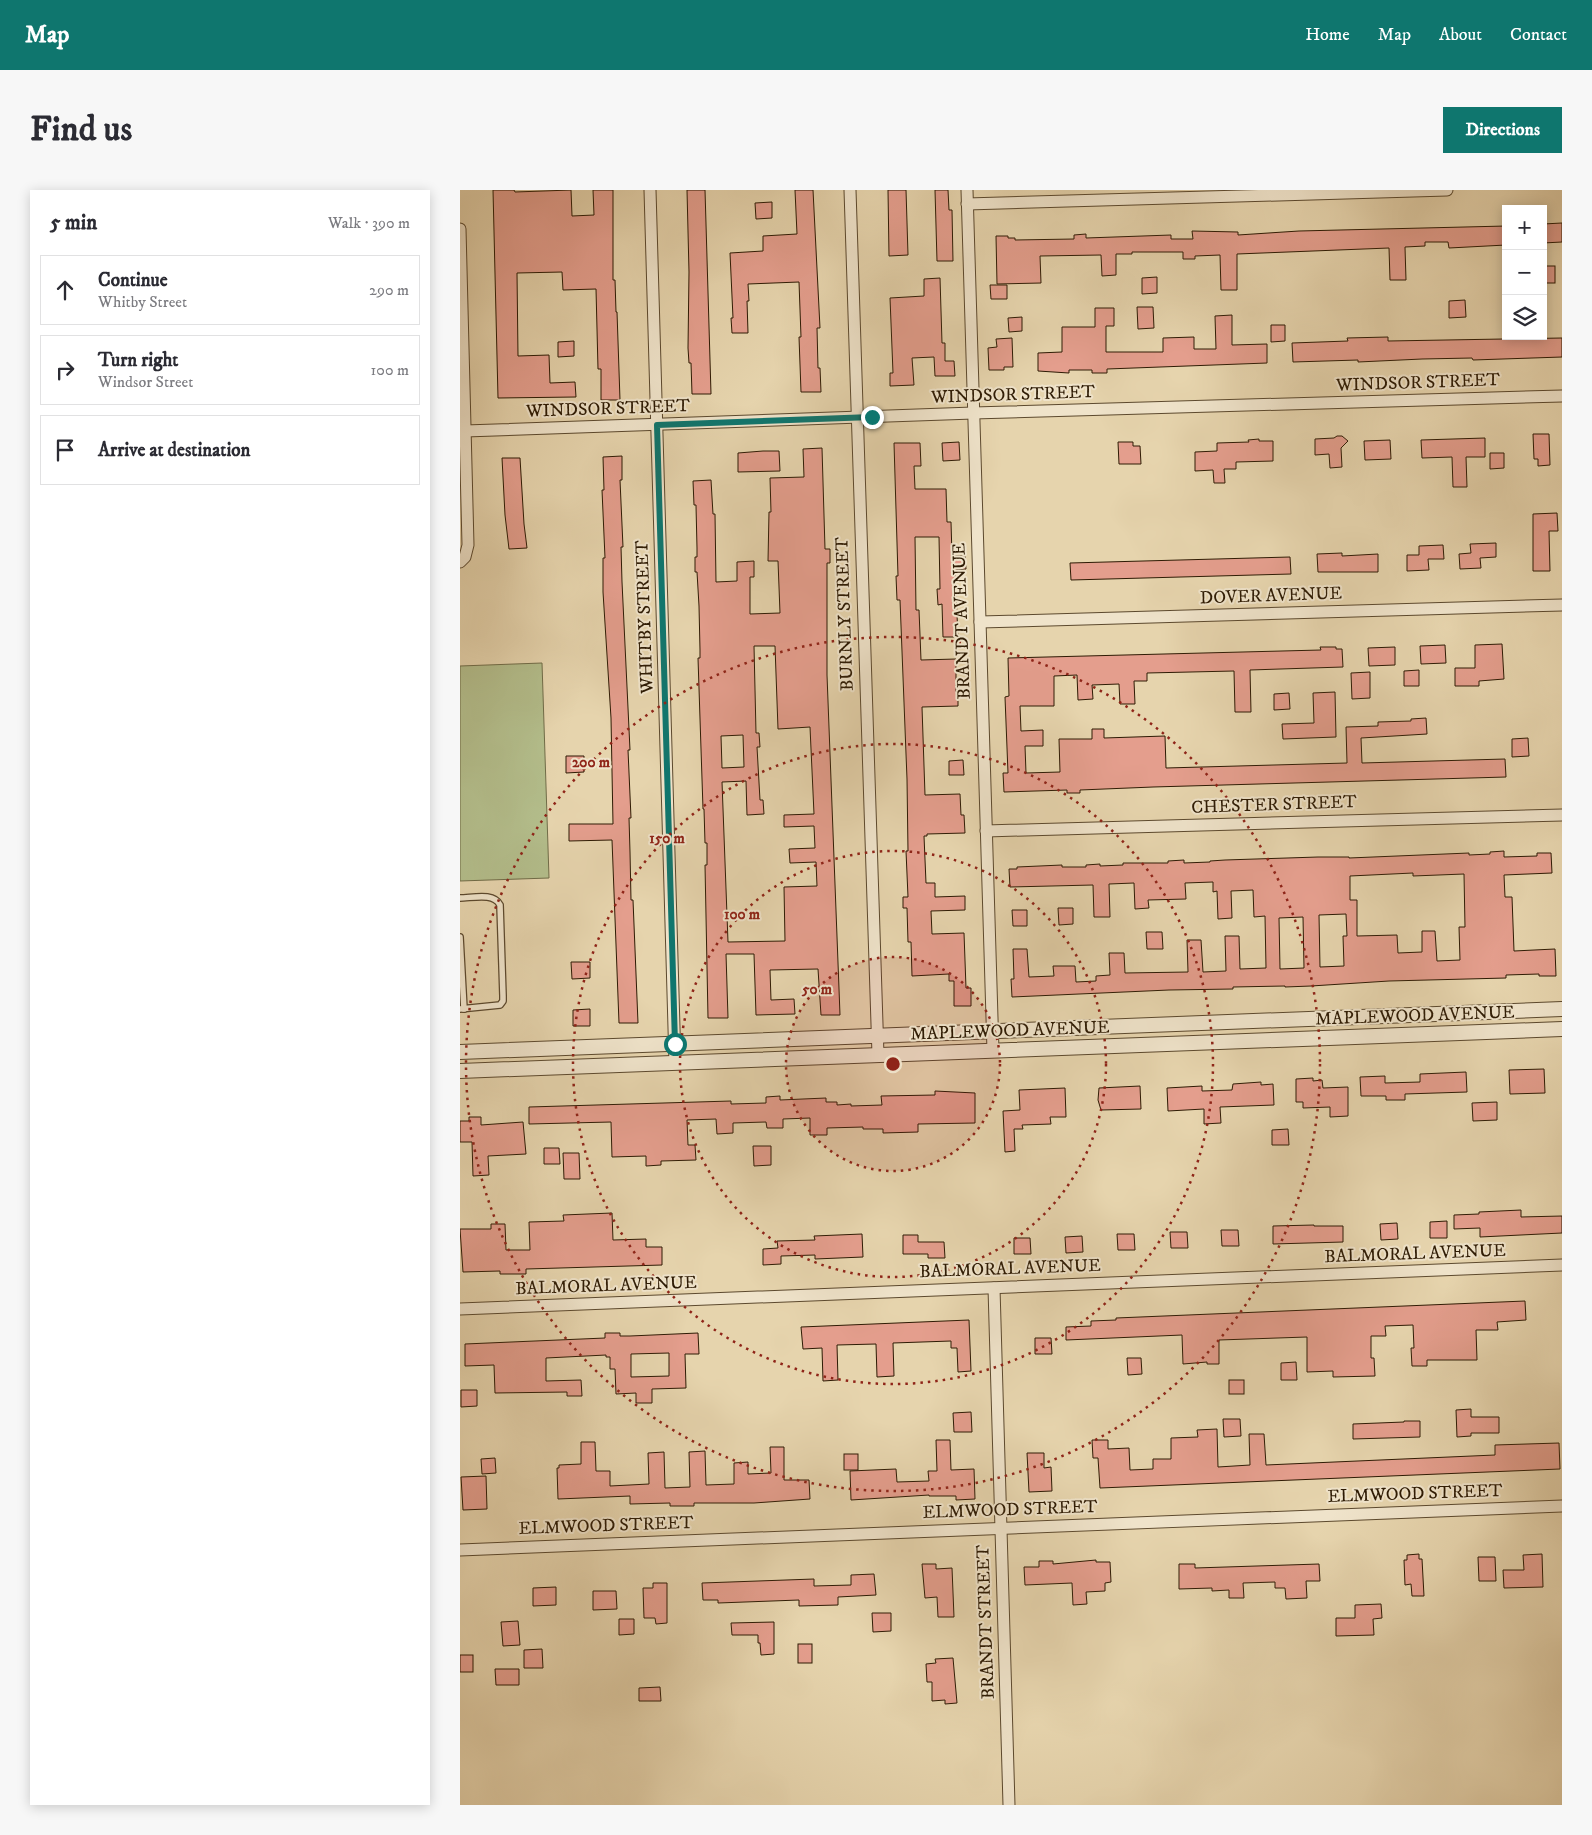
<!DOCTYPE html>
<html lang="en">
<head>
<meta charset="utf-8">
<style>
	body { margin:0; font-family:"IM FELL DW Pica",serif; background:#f7f7f7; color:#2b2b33 }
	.controls { position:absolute; right:15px; top:15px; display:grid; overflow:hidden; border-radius:0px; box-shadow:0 2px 12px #0003 }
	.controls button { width:45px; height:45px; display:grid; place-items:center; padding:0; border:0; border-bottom:1px solid #e1e1e2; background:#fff; color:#2b2b33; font:25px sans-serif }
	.stop { position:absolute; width:15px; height:15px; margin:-11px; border:4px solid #0f766e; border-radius:50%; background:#fff }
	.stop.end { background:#0f766e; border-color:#fff; box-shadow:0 1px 5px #0008 }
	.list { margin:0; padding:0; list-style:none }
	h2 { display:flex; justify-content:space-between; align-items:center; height:65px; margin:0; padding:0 20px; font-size:21px }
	h2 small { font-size:16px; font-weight:400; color:#7c7c81 }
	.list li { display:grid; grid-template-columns:32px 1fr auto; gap:15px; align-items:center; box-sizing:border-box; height:70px; margin:0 10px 10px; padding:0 10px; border:1px solid #e1e1e2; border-radius:0px }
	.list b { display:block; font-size:19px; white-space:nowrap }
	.list p { margin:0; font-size:16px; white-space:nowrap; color:#7c7c81 }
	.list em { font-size:16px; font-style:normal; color:#7c7c81 }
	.icon { flex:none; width:28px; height:28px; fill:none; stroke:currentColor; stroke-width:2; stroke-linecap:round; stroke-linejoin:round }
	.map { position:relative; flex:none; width:1102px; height:1615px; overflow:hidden; border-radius:0px }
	header { display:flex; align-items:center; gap:30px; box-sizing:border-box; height:70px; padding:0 25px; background:#0f766e; color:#fff }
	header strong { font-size:24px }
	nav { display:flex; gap:28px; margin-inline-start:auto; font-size:18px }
	.intro { display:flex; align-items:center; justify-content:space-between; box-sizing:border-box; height:120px; padding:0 30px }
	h1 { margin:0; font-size:35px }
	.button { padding:12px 22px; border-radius:0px; background:#0f766e; color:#fff; font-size:18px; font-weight:700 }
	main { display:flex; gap:30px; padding:0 30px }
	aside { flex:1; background:#fff; border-radius:0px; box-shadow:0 2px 12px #0003 }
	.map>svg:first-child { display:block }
</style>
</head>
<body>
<header>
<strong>Map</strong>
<nav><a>Home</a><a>Map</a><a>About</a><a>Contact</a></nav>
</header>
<div class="intro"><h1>Find us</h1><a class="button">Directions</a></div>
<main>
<aside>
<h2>5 min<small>Walk · 390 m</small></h2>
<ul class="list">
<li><svg class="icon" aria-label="ahead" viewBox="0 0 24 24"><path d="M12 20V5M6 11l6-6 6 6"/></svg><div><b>Continue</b><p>Whitby Street</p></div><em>290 m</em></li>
<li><svg class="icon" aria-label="right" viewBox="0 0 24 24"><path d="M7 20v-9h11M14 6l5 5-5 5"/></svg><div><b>Turn right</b><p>Windsor Street</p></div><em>100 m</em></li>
<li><svg class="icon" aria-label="arrive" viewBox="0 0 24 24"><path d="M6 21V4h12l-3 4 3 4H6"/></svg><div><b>Arrive at destination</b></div></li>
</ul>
</aside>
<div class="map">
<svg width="1102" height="1615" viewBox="0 0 1102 1615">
	<rect width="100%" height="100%" fill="#e6d4ad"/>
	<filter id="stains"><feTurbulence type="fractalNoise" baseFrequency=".004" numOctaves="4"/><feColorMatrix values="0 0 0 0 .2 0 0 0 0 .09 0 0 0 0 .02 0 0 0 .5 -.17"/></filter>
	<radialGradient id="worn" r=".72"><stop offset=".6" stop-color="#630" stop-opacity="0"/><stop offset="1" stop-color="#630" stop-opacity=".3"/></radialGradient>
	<path fill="#b3bd8b" stroke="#706c48" d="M82,473L89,688L0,691V476Z"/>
	<g fill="#e49e8d" stroke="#2e1b04" fill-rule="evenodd">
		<path d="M33,0H54L55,2L111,0L112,26L134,25L133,0H153V90H155L156,122H157L160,210H141V179H138L136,99L103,100L102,82L57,83L58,166L89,165L90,193L115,192L116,207L38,208Z"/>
		<path d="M227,0H245L251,204H232L231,173H229L228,158L229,82Z"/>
		<path d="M335,0H353L360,138H357L358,178H360L361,202H341L339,147H341L339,92L288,94L289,111H287L288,143H272L271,128H273L270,63L303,61V46L337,44Z"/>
		<path d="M428,0H446L448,65L429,66Z"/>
		<path d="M475,0H488L489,20H492L493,71H477Z"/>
		<path d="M312,12V28L296,29L295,13Z"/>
		<path d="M1102,33V52L1083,53V34Z"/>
		<path d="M1046,36V55L989,58L988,52H965V56L945,57L946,90H930L929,58L777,64V100H761L760,65L735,66V69H723V62H672V64H656V85L642,86L641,65L580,66L581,93L537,94L536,46H548V48H555V50L614,49V45L626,44V48L711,45V49H733L732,41L778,42V45L839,41Z"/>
		<rect x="1083" y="76" width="12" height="17"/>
		<path d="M697,87V103L682,104V88Z"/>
		<path d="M480,88L482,153H485V171H494L495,186H475L474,167L452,168L454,195L430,196V183H433L430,108L464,106V89Z"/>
		<path d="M530,95H547V109H531Z"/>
		<path d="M1005,110L1006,127L989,128V111Z"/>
		<path d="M677,117H693L694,138L678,139Z"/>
		<path d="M635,118H654V136H646V162H703V148L734,147V159H756L755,126L772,125V155L807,154V173L647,179V183H632V180H609V183L578,181V163L602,162V137H635Z"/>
		<path d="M562,127V141L549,142L548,128Z"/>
		<path d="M811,135H825V151L811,152Z"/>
		<path d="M928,147V151L1102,148V167L1013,170L1012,168L962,169L898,172V170L833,172L832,153L888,151L887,148Z"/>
		<path d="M552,148L553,177H544V180H529L528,158L537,157L536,149Z"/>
		<path d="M114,151V166L98,167V152Z"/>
		<path d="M1073,244H1089L1090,275L1078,276V269H1074Z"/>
		<path d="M877,246H882L888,251L881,258L882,277L870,278L869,264L855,265V249L874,248Z"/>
		<path d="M1025,248V267H1006L1007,297H993L992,267L962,268L961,250Z"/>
		<path d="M799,249V251H813V271L776,272V279H764L765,293H754L753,280L735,281V262L757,261V253L789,252L788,250Z"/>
		<path d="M930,250L931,269L905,270L904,251Z"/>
		<path d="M499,252L500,270L483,271L482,253Z"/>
		<path d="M658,252H673V256H680L681,274H659Z"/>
		<path d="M434,253H460L461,276H454L455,299H486L487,332H491L492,366H505L506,379L495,380L498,447H483L482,414L478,415L477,399H480L479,347H455L456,420H459L461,470L496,469V502H498V516L462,517L465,605L500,604L501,625H504L505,643L467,644V646H464L466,693H475V707L505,706V720L471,721L472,744L504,743L506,798H511V816H494V791H489V784L452,786L451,752H448L447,718H443V707H448L446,661H448L447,589L440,410H437L436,386H438Z"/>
		<path d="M362,258L365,359H370V373H367V485L380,825H361L358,779L310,780L311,810L334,809L335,824L296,825L294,764H266L268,828H248L245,675H247V653H245L244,619H243L238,468H240V460L239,416L237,382H235V367H237V358L236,315H234L233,291L251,290L253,324H255L256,392L277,391V372L294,371V387H290V424L320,423L318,371H308L309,322H311L310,288L344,287L343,259ZM294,456H315L318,539L350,537L354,624L324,625V637L354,636L355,658L329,659L330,673L356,672L357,696L324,697L325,751L268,752L262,592L286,591L287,625L304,624L303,610H300L297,557H300L299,543H296ZM283,545L284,577L262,578L261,546Z"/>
		<path d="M303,261H319L320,281L278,282V263Z"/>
		<path d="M1030,263H1044V278L1030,279Z"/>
		<path d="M162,266V290H160L163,357H161L162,392L170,560H168L171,628H169L170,662L171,710H173L178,833H159L152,650L109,651V634H153L151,528L143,402V368H145L142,300H144L143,267Z"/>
		<path d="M42,268H60L64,334L67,358L49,359L45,325Z"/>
		<path d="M1097,323L1098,341H1089L1090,381H1073V324Z"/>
		<path d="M1036,353V367L1020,368L1021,378L1000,379L999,364L1011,363L1010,354Z"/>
		<path d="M983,355L984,369H968L969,380L947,381V365H959V356Z"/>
		<path d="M882,363V366L918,364V382H858L857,364Z"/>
		<path d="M830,367L831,384L611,390L610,373Z"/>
		<path d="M1042,454L1044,489L1019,491V496H995V478H1015V455Z"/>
		<path d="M985,455L986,473L961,474L960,456Z"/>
		<path d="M860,457H876V459H882L883,477L790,480L791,522H775L774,481L687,483V491H674L675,514H660L659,494L632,495L633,509L618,510L617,485L594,486V516H560L561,541L583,540V556H565L566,583L600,582L599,549H632V539H644V548L705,546L706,578L887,573L886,537L918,536V532L951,531V529L966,528L967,544L901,548L902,573L1045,569L1046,587L693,597L620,600V603H607V600L544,602L543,583H548L545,507L549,506L548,468L861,460Z"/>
		<path d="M935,457V475L909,476L908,458Z"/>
		<path d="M959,480V496H944V481Z"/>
		<path d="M910,482V508L892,509L891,483Z"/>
		<path d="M875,502L876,547L823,549L822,534L854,533L853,503Z"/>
		<path d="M829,503L830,519L814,520V504Z"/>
		<path d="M1068,548L1069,566L1052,567V549Z"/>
		<path d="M106,566H124V582L106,583Z"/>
		<path d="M503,570L504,585H489V571Z"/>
		<path d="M1044,661V667L1077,666V663H1091L1092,683L1044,685L1045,707H1052L1054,761L1095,759L1096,786H1079V784L1046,785V788L929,791L851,796L825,797V796L773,797V799L709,800L552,807L551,789H554L553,759H567L569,787L594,786L593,776H615L616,792L636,791V786L650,785L649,763H664L665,783L728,782L727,750H741L743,782L766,781L765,746H779L780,779L806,778L805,726L794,727L793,700L771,701L772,728L758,729L757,701L753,702V692L725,693L726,709L688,710L689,718L675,719L674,693L649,694L650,727H634L633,695L550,697L549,679H557V677L602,675V677H626V675L640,674V676L663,675V673H708V671L724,670V673L750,672V671L765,670L858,667H889V668L1009,663V665L1030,664V662ZM953,683V686L1004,684L1005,737H999L1000,770L977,771L975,741H962V762L938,763L937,745L897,746V710H890V686ZM886,724L887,746H883L884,776L860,777L859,725ZM843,727L844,778L820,779L819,728Z"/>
		<path d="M598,718H613V734L599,735Z"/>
		<path d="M552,720H567V736H553Z"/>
		<path d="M686,742H702L703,759H687Z"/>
		<path d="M111,772H130V788L112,789Z"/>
		<path d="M130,819V836H113V820Z"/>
		<path d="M1084,879L1085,903L1050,904L1049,880Z"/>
		<path d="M1006,882L1007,902L945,904V910H926V906H901L900,887L925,886V893L960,892V884Z"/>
		<path d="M853,888V891L862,890L863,898L888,897V926L870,927V917L843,918V912H836V889Z"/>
		<path d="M801,892V895L813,894L814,915L760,917L761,933L744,934V919L708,921L707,898L742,896V901L772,900L773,894Z"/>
		<path d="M680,896L681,919L641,920L638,910L639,898Z"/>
		<path d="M605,898L606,927H590L591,934L562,935L563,939H554L555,961L545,962L543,921L560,920L559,900Z"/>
		<path d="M475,901L515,903V933L458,934V942L423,943V939H403V937L367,938V945H350V928L323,929V938H307L306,932L273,933V943L257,944L256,929L227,930L228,955H235L236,970L201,971V975L186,976V966L152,967L151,932L69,934V917L271,911V914L306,913V907L320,906V910L366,908V912H377V915L391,914V916L422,915L421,906L475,905Z"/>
		<path d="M1037,912V930L1013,931L1012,913Z"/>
		<path d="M9,927H21V935L63,932L66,964L28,966L29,985L13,986L12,952H0V931H9Z"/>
		<path d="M828,939L829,955H812V940Z"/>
		<path d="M293,956H311V975L294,976Z"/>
		<path d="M84,958H99L100,974H84Z"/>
		<path d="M103,963H119L120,989H104Z"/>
		<path d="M1061,1020V1027L1102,1026V1043L1020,1047V1038L994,1039V1025L1019,1024V1022Z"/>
		<path d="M152,1023L153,1050L186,1049V1057H202V1075L66,1079V1084H40V1081L3,1082L0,1039H31V1034H45L46,1060H70L69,1032L104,1031L103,1025Z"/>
		<path d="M987,1031V1048H970V1032Z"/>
		<path d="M937,1033L938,1049L921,1050L920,1034Z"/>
		<path d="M854,1035V1036H883V1052L813,1054V1036Z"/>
		<path d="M761,1040H778L779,1056H762Z"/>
		<path d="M710,1042H727L728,1058H711Z"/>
		<path d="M402,1044L403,1067L355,1069V1065L321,1066V1074L303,1075V1059L318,1058L317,1051L355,1050L354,1046Z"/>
		<path d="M657,1044H674L675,1060H658Z"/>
		<path d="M443,1045H458V1052H484L485,1068H468V1064H443Z"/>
		<path d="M622,1046L623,1062L606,1063L605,1047Z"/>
		<path d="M554,1048H570L571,1064H554Z"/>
		<path d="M1065,1111L1066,1130L1037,1132L1038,1140H1016L1017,1170H967V1176H952L951,1158H954L953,1135L925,1136L926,1146H911V1168H914L915,1186L873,1187V1181L847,1182V1147L759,1150V1174H747V1172L723,1174L722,1145L606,1150V1137L631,1136V1131L656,1130V1128Z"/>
		<path d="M509,1130L511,1181L498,1182L497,1158H491V1151L433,1153L434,1186L417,1187L416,1154L377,1155L378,1190L363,1191L362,1158L343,1159L341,1137Z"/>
		<path d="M145,1143H160V1146H170L238,1143L239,1164H225L226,1198L192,1199V1213H176V1203L156,1204L155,1179H150V1167H146V1165L86,1168V1191L121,1190L122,1206H107V1202L35,1203L34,1175L5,1176V1154L145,1148ZM209,1163V1186L171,1187V1164Z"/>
		<path d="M575,1148H591L592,1164H575Z"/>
		<path d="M667,1168H681L682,1184L668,1185Z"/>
		<path d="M836,1172L837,1190H821V1173Z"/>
		<rect x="769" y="1190" width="15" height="14"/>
		<path d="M1,1200H17V1216L1,1217Z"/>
		<path d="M1011,1219V1227H1039V1243H1011V1246L997,1247L996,1220Z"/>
		<path d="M511,1222L512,1242H494L493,1223Z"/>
		<path d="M763,1229H780L781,1246L764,1247Z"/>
		<path d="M944,1231H960V1247L893,1249V1234L944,1232Z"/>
		<path d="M757,1239L758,1277L790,1275L789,1244H804L806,1275L1035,1265V1255L1099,1253L1100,1279L640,1298L638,1268H633L632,1250H648V1259L669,1258L670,1280L693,1279V1269H711V1248L738,1247L737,1240Z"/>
		<path d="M476,1250H490L491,1280L514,1279L515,1309L496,1310V1306H469V1305L391,1310L390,1281L436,1279L437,1292L469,1291L468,1281H477Z"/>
		<path d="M121,1252H135L136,1281H150V1296L189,1294L188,1263L204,1262L205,1298L230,1297L229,1262L245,1261L246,1295L274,1294V1273L288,1272V1284L311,1283L310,1257H324V1290H349L350,1309L294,1313H234V1316H210V1313L170,1314V1306L98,1309L97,1278H99V1275L121,1274Z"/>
		<path d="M567,1263H584V1278L591,1277L592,1301L569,1302Z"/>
		<rect x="384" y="1264" width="14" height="16"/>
		<path d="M35,1268L36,1283L22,1284L21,1269Z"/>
		<path d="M26,1286L27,1319L3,1320L1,1287Z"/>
		<path d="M959,1364V1369H962L964,1406H952L951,1394L945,1395L944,1370H947V1365Z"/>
		<path d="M1082,1364L1083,1397L1044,1398L1043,1380H1064L1063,1365Z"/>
		<path d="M1018,1367H1035L1036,1391H1019Z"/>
		<path d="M636,1370V1372H650L651,1392L645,1393V1401L626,1402L627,1414L613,1415L612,1393L565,1395L564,1377H579V1371H593V1374Z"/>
		<path d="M462,1374H476V1379L492,1378L494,1427H478L477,1407L465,1408Z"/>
		<path d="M719,1374H735V1378L859,1374L860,1391H846L847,1408L826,1409L825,1398H815V1392L783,1393L784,1408H769V1400L752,1401V1398L719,1399Z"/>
		<path d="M414,1384L416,1405L378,1407V1415L339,1416V1410L258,1413V1410H243L242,1393L354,1389V1396L391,1395V1385Z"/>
		<path d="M193,1393H207V1433L196,1434L195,1428H184L183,1398H193Z"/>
		<path d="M96,1397V1415L73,1416V1398Z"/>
		<path d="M133,1401H156L157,1419L133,1420Z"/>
		<path d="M921,1414L922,1428L913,1429L914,1445L876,1446V1428H895V1415Z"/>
		<path d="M412,1423H431V1441L413,1442Z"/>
		<path d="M159,1429H174V1444L159,1445Z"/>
		<path d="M58,1431L60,1455L43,1456L41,1432Z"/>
		<path d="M314,1432V1464L301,1465L300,1453H298V1445H272L271,1433Z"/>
		<rect x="338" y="1454" width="14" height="19"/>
		<path d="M82,1459L83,1478H64V1460Z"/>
		<rect x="0" y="1465" width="13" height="17"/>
		<path d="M493,1468L497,1513L485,1514V1510L472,1511V1492H467L466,1474L476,1473L475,1469Z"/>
		<path d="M35,1479H59V1495H36Z"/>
		<path d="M200,1497L201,1511H179V1498Z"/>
	</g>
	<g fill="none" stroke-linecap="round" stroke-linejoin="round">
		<defs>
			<g id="service">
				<path d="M0,708C12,708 34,702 40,715L43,806V811L40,815L0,819"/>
				<path d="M0,747L4,819"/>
			</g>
			<g id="minor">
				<path d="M190,0L215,873"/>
				<path d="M390,0L418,865"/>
				<path d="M507,0L533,861"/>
				<path d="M507,14L987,0"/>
				<path d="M0,39L8,355L5,367L0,372"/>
				<path d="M5,241L513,223L1102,206"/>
				<path d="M520,432L1102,415"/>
				<path d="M526,641L1102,625"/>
				<path d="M534,1098L549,1615"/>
				<path d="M0,1119L1102,1075"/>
				<path d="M0,1360L1102,1316"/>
			</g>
			<g id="tertiary">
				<path d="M0,862L1102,819"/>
				<path d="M0,881L1102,839"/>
			</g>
		</defs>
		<use href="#service" stroke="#5c492e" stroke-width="8"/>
		<use href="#minor" stroke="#5c492e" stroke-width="13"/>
		<use href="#tertiary" stroke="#5c492e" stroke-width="16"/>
		<use href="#service" stroke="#efe3ca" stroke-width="5.5"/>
		<use href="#minor" stroke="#efe3ca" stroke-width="11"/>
		<use href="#tertiary" stroke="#efe3ca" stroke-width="14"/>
	</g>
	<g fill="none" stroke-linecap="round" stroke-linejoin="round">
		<path stroke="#0f766e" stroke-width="6" d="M215,854L197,235L412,227"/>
	</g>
	<circle cx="433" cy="874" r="107" fill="#8f2418" fill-opacity=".12"/>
	<g fill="none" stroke="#8f2418" stroke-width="2.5" stroke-dasharray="2.5 5">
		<circle cx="433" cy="874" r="107"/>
		<circle cx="433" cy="874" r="213"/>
		<circle cx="433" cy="874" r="320"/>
		<circle cx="433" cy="874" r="427"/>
	</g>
	<g text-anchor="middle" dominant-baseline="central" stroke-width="4" stroke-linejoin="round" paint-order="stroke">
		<g font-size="18" fill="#2e1b04" stroke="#efe3ca">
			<text transform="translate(958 193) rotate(-2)">WINDSOR STREET</text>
			<text transform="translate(553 205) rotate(-2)">WINDSOR STREET</text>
			<text transform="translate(148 219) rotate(-2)">WINDSOR STREET</text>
			<text transform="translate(811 406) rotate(-2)">DOVER AVENUE</text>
			<text transform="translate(385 424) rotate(-92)">BURNLY STREET</text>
			<text transform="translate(185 427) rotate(-92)">WHITBY STREET</text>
			<text transform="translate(502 431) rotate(-92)">BRANDT AVENUE</text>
			<text transform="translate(814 615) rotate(-2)">CHESTER STREET</text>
			<text transform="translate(955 826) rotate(-2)">MAPLEWOOD AVENUE</text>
			<text transform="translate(550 841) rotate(-2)">MAPLEWOOD AVENUE</text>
			<text transform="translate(955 1064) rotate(-2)">BALMORAL AVENUE</text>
			<text transform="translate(550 1079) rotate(-2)">BALMORAL AVENUE</text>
			<text transform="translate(146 1096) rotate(-2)">BALMORAL AVENUE</text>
			<text transform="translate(955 1304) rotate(-2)">ELMWOOD STREET</text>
			<text transform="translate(550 1320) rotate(-2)">ELMWOOD STREET</text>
			<text transform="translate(146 1336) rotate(-2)">ELMWOOD STREET</text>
			<text transform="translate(526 1432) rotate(-92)">BRANDT STREET</text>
		</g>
	</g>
	<circle cx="433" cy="874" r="8" fill="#8f2418" stroke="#efe3ca" stroke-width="2.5"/>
	<g font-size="15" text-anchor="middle" font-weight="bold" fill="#8f2418" stroke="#efe3ca" stroke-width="4" stroke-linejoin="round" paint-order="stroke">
		<text x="131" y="577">200 m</text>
		<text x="207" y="653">150 m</text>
		<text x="282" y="729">100 m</text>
		<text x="357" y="804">50 m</text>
	</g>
	<rect width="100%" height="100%" filter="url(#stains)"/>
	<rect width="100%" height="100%" fill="url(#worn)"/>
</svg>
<div class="controls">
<button>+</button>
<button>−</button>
<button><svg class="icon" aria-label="layers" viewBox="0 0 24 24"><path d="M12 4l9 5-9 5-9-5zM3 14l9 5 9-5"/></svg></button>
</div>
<div class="stop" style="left:215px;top:854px"></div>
<div class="stop end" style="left:412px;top:227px"></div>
</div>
</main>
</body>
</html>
